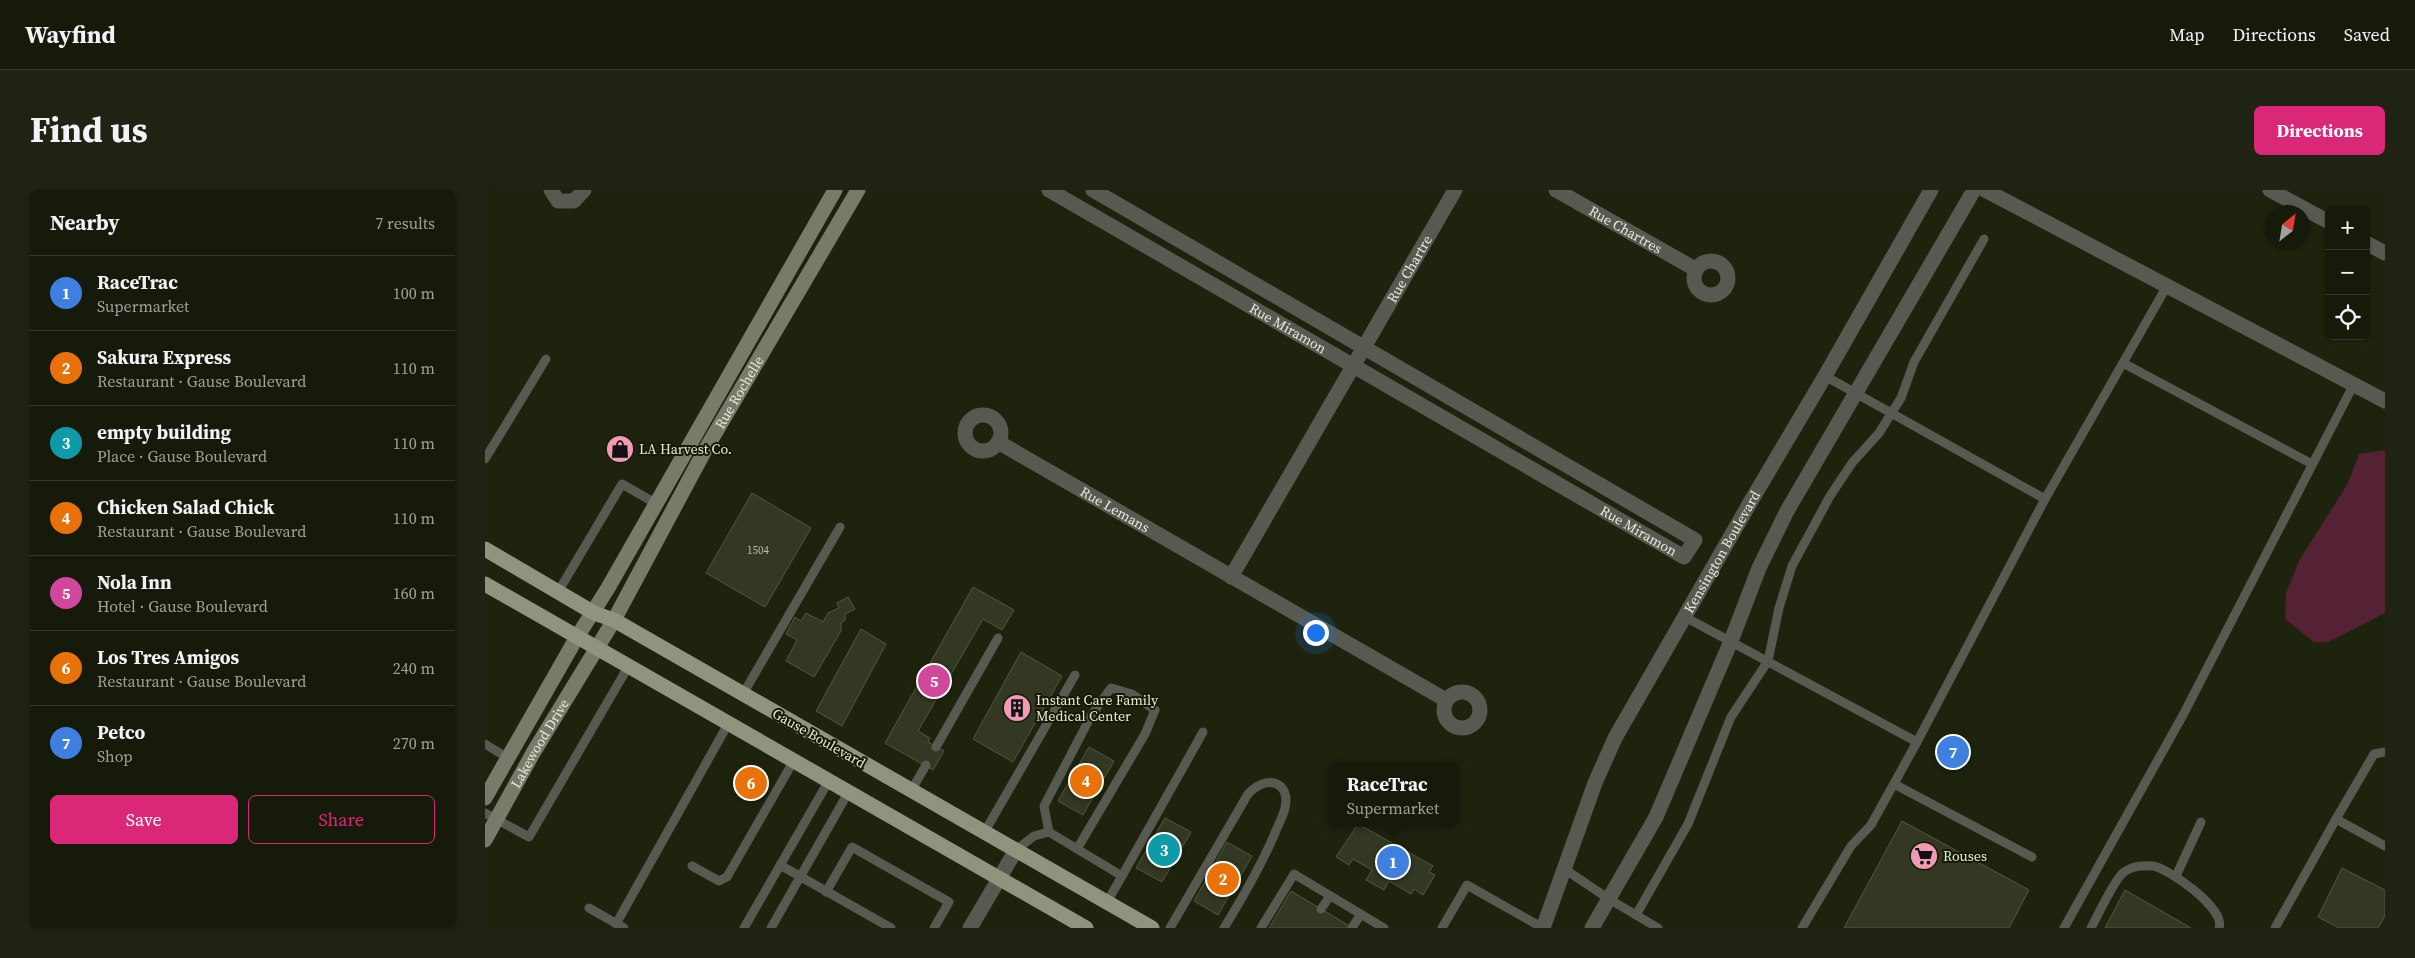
<!DOCTYPE html>
<html lang="en">
<head>
<meta charset="utf-8">
<style>
	body { margin:0; font-family:"Source Serif 4",serif; background:#1f2313; color:#f1f3f6 }
	.controls { position:absolute; right:15px; top:15px; display:grid; overflow:hidden; border-radius:8px; box-shadow:0 1px 4px #0004 }
	.controls button { width:45px; height:45px; display:grid; place-items:center; padding:0; border:0; border-bottom:1px solid #35382b; background:#161a0a; color:#f1f3f6; font:25px sans-serif }
	.compass { position:absolute; left:1780px; top:15px; width:45px; height:45px; border-radius:50%; background:#161a0a; box-shadow:0 1px 4px #0004; rotate:30deg }
	.you { position:absolute; left:830px; top:442px; width:18px; height:18px; margin:-12px; border:4px solid #fff; border-radius:50%; background:#1a73e8; box-shadow:0 0 0 8px #1a73e833 }
	.badge { display:grid; place-items:center; width:32px; height:32px; border-radius:50%; background:#db2777; color:#fff; font-size:16px; font-weight:700 }
	.pin { position:absolute; translate:-50% -50%; border:2px solid #fff; box-shadow:0 1px 5px #0006 }
	.popup { position:absolute; left:843px; top:572px; width:130px; height:65px; box-sizing:border-box; display:grid; place-content:center; border-radius:8px; background:#161a0a; filter:drop-shadow(0 1px 4px #0005); font-size:16px; white-space:nowrap; color:#9ea19c }
	.popup b { font-size:19px; color:#f1f3f6 }
	.popup::after { content:''; position:absolute; left:50%; top:100%; margin-left:-10px; border:10px solid transparent; border-top-color:#161a0a }
	.list { margin:0; padding:0; list-style:none }
	h2 { display:flex; justify-content:space-between; align-items:center; height:65px; margin:0; padding:0 20px; font-size:21px }
	h2 small { font-size:16px; font-weight:400; color:#9ea19c }
	.list li { display:grid; grid-template-columns:32px 1fr auto; gap:15px; align-items:center; box-sizing:border-box; height:75px; padding:0 20px; border-top:1px solid #35382b }
	.list b { display:block; font-size:19px; white-space:nowrap }
	.list p { margin:0; font-size:16px; white-space:nowrap; color:#9ea19c }
	.list em { font-size:16px; font-style:normal; color:#9ea19c }
	.actions { display:flex; gap:10px; padding:15px 20px }
	.actions a { flex:1; padding:11px 0; border:1px solid #db2777; border-radius:8px; text-align:center; font-size:18px; color:#db2777 }
	.actions .main { background:#db2777; color:#fff }
	.icon { flex:none; width:28px; height:28px; fill:none; stroke:currentColor; stroke-width:2; stroke-linecap:round; stroke-linejoin:round }
	.map { position:relative; flex:none; width:1900px; height:738px; overflow:hidden; border-radius:8px }
	header { display:flex; align-items:center; gap:30px; box-sizing:border-box; height:70px; padding:0 25px; background:#161a0a; border-bottom:1px solid #35382b }
	header strong { font-size:24px }
	nav { display:flex; gap:28px; margin-inline-start:auto; font-size:18px }
	.intro { display:flex; align-items:center; justify-content:space-between; box-sizing:border-box; height:120px; padding:0 30px }
	h1 { margin:0; font-size:35px }
	.button { padding:12px 22px; border-radius:8px; background:#db2777; color:#fff; font-size:18px; font-weight:700 }
	main { display:flex; gap:30px; padding:0 30px }
	aside { flex:1; background:#161a0a; border-radius:8px; box-shadow:0 1px 4px #0004 }
	.map>svg:first-child { display:block }
</style>
</head>
<body>
<header>
<strong>Wayfind</strong>
<nav><a>Map</a><a>Directions</a><a>Saved</a></nav>
</header>
<div class="intro"><h1>Find us</h1><a class="button">Directions</a></div>
<main>
<aside>
<h2>Nearby<small>7 results</small></h2>
<ul class="list">
<li><span class="badge" style="background:#3f7fe0">1</span><div><b>RaceTrac</b><p>Supermarket</p></div><em>100 m</em></li>
<li><span class="badge" style="background:#e8710a">2</span><div><b>Sakura Express</b><p>Restaurant · Gause Boulevard</p></div><em>110 m</em></li>
<li><span class="badge" style="background:#0f9aa8">3</span><div><b>empty building</b><p>Place · Gause Boulevard</p></div><em>110 m</em></li>
<li><span class="badge" style="background:#e8710a">4</span><div><b>Chicken Salad Chick</b><p>Restaurant · Gause Boulevard</p></div><em>110 m</em></li>
<li><span class="badge" style="background:#d1479c">5</span><div><b>Nola Inn</b><p>Hotel · Gause Boulevard</p></div><em>160 m</em></li>
<li><span class="badge" style="background:#e8710a">6</span><div><b>Los Tres Amigos</b><p>Restaurant · Gause Boulevard</p></div><em>240 m</em></li>
<li><span class="badge" style="background:#3f7fe0">7</span><div><b>Petco</b><p>Shop</p></div><em>270 m</em></li>
</ul>
<div class="actions"><a class="main">Save</a><a>Share</a></div>
</aside>
<div class="map">
<svg width="1900" height="738" viewBox="0 0 1900 738">
	<rect width="100%" height="100%" fill="#1e230e"/>
	<path fill="#552134" d="M1900,260V423L1843,452H1829L1800,429L1801,403L1815,369L1862,295L1874,264Z"/>
	<g fill="#323822" stroke="#515840">
		<path d="M267,303L326,338L280,417L221,383Z"/>
		<path d="M488,397L529,420L517,440L498,429L433,541L445,548L443,552L459,561L448,580L400,553Z"/>
		<path d="M363,407L370,419L360,424V430L356,433V441L329,487L301,471L312,450L301,444L310,427L316,431L321,423L338,432L343,423L354,418L352,413Z"/>
		<path d="M376,439L401,454L357,536L331,521Z"/>
		<path d="M536,462L577,486L528,572L488,549Z"/>
		<path d="M604,557L629,571L598,625L573,611Z"/>
		<path d="M680,628L706,642L677,692L651,678Z"/>
		<path d="M1417,631L1544,700L1524,738H1359Z"/>
		<path d="M873,634L948,676L944,682L950,685L938,705L929,699L926,704L904,691L899,700L881,690L887,680L868,669L864,675L851,667Z"/>
		<path d="M742,652L767,666L733,725L709,711Z"/>
		<path d="M1857,678L1900,700V726L1893,738H1854L1833,727Z"/>
		<path d="M1640,700L1706,738H1620Z"/>
		<path d="M806,701L868,738H784Z"/>
	</g>
	<g fill="none" stroke-linecap="round" stroke-linejoin="round">
		<g stroke="#575a50" stroke-width="9">
			<path d="M1638,173L1827,274"/>
			<path d="M1340,186L1560,309"/>
			<path d="M0,269L61,169"/>
			<path d="M73,402L137,294L172,314"/>
			<path d="M1200,427L1432,552L1560,309L1682,96"/>
			<path d="M258,504L355,337"/>
			<path d="M0,554L23,568"/>
			<path d="M451,557L513,448"/>
			<path d="M1409,594L1547,667"/>
			<path d="M426,601L441,575"/>
			<path d="M0,623L44,647L143,477"/>
			<path d="M1851,629L1900,656"/>
			<path d="M564,642L559,616L606,526L626,498L647,504L670,520L660,544L592,659"/>
			<path d="M499,643L590,485"/>
			<path d="M531,660L549,646L564,642L637,686L718,542"/>
			<path d="M295,675L406,738"/>
			<path d="M207,676L234,691L242,687L308,572"/>
			<path d="M1078,678L1124,709L1173,738"/>
			<path d="M1691,686L1716,632"/>
			<path d="M341,702L367,657L464,712L449,738"/>
			<path d="M622,712L637,686"/>
			<path d="M104,718L139,738"/>
			<path d="M836,719L845,706"/>
			<path d="M1151,725L1203,634L1246,527L1283,471L1294,418L1307,376L1345,306L1367,273L1394,243L1416,208L1429,172L1499,49"/>
			<path d="M131,734L243,534"/>
			<path d="M259,738L343,592"/>
			<path d="M286,738L363,603"/>
			<path d="M685,738L763,604C781,584 806,591 800,618C798,627 793,635 790,643C776,676 758,707 739,738"/>
			<path d="M776,738L809,684L899,738"/>
			<path d="M867,738L876,724"/>
			<path d="M957,738L982,695L1058,738"/>
			<path d="M1317,738L1366,656L1386,635L1432,552"/>
			<path d="M1579,738L1698,525L1869,194"/>
			<path d="M1606,738C1612,727 1630,688 1639,682C1647,676 1658,675 1668,676C1685,679 1741,719 1734,738"/>
			<path d="M1790,738L1851,629L1889,564L1900,562"/>
		</g>
		<g stroke="#575a50" stroke-width="15">
			<path d="M66,0L73,11H89L99,0"/>
			<path id="s1" d="M564,0L1199,367L1210,350L608,0"/>
			<path id="s2" d="M1071,0L1210,79"/>
			<path d="M1500,0L1900,211"/>
			<path d="M1785,0L1844,32"/>
			<path d="M1881,53L1900,63"/>
			<circle cx="1226" cy="88" r="17"/>
			<circle cx="498" cy="243" r="18"/>
			<path id="s3" d="M513,252L961,510"/>
			<path id="s4" d="M746,387L970,0"/>
			<circle cx="977" cy="520" r="18"/>
			<path d="M485,738L531,660"/>
			<path id="s5" d="M1058,738L1110,593L1130,548L1266,311L1340,186L1446,0"/>
			<path d="M1107,738L1171,627L1246,451L1274,378L1302,321L1489,0"/>
		</g>
		<g stroke="#767b6a" stroke-width="15">
			<path d="M0,608L92,447L123,398L350,0"/>
			<path id="s6" d="M0,650L48,563L129,430L219,262L373,0"/>
		</g>
		<g stroke="#8e947e" stroke-width="15">
			<path d="M0,359L109,423L129,430L667,738"/>
			<path d="M0,394L601,738"/>
		</g>
	</g>
	<defs>
		<symbol id="shop-disc" viewBox="-11 -11 22 22"><circle r="9.5" fill="#f09ab5" stroke="#151a05"/><path d="M-5-2.5h2.3a2.7 3.5 0 0 1 5.4 0H5L5.5 6h-11ZM-1.5-2.5h3a1.5 2.3 0 0 0-3 0Z" fill="#111"/></symbol>
		<symbol id="building-disc" viewBox="-11 -11 22 22"><circle r="9.5" fill="#f09ab5" stroke="#151a05"/><path d="M-4-6H4V6H1V3H-1V6H-4ZM-2.5-4.3h1.7v1.8h-1.7ZM.8-4.3h1.7v1.8H.8ZM-2.5-1h1.7V.8h-1.7ZM.8-1h1.7V.8H.8Z" fill="#111"/></symbol>
		<symbol id="supermarket-disc" viewBox="-11 -11 22 22"><circle r="9.5" fill="#f09ab5" stroke="#151a05"/><path d="M-6-5.5h2.5l.6 2H6L4.5 2H-2.5L-4.4-4H-6ZM-1.5 3.2a1.3 1.3 0 1 0 .1 0ZM3 3.2a1.3 1.3 0 1 0 .1 0Z" fill="#111"/></symbol>
	</defs>
	<g fill-rule="evenodd">
		<use href="#shop-disc" x="119" y="243" width="32" height="32"/>
		<use href="#building-disc" x="516" y="502" width="32" height="32"/>
		<use href="#supermarket-disc" x="1423" y="650" width="32" height="32"/>
	</g>
	<g text-anchor="middle" dominant-baseline="central" stroke-width="4" stroke-linejoin="round" paint-order="stroke">
		<g font-size="11" fill="#b9beae">
			<text x="273" y="360">1504</text>
		</g>
		<g font-size="14" fill="#e6eadc" stroke="#151a05">
			<text stroke="none"><textPath href="#s2" startOffset="80">Rue Chartres</textPath></text>
			<text stroke="none"><textPath href="#s4" startOffset="356">Rue Chartre</textPath></text>
			<text stroke="none"><textPath href="#s1" startOffset="276">Rue Miramon</textPath></text>
			<text stroke="none"><textPath href="#s6" startOffset="515">Rue Rochelle</textPath></text>
			<text stroke="none"><textPath href="#s3" startOffset="135">Rue Lemans</textPath></text>
			<text stroke="none"><textPath href="#s1" startOffset="681">Rue Miramon</textPath></text>
			<text stroke="none"><textPath href="#s5" startOffset="418">Kensington Boulevard</textPath></text>
			<text transform="translate(334 548) rotate(30)">Gause Boulevard</text>
			<text stroke="none"><textPath href="#s6" startOffset="111">Lakewood Drive</textPath></text>
		</g>
		<g font-size="14" fill="#e6eadc" stroke="#151a05" text-anchor="start">
			<text x="154" y="259">LA Harvest Co.</text>
			<text x="551" y="510">Instant Care Family<tspan x="551" dy="16">Medical Center</tspan></text>
			<text x="1458" y="666">Rouses</text>
		</g>
	</g>
</svg>
<div class="controls">
<button>+</button>
<button>−</button>
<button><svg class="icon" aria-label="locate" viewBox="0 0 24 24"><circle cx="12" cy="12" r="6"/><path d="M12 2v4M12 18v4M2 12h4M18 12h4"/></svg></button>
</div>
<svg class="compass" viewBox="-18 -18 36 36"><path d="M0-13l5 13h-10z" fill="#e53935"/><path d="M0 13l5-13h-10z" fill="#9ea19c"/></svg>
<div class="you"></div>
<div class="pin badge" style="left:908px;top:672px;background:#3f7fe0">1</div>
<div class="popup"><b>RaceTrac</b>Supermarket</div>
<div class="pin badge" style="left:738px;top:689px;background:#e8710a">2</div>
<div class="pin badge" style="left:679px;top:660px;background:#0f9aa8">3</div>
<div class="pin badge" style="left:601px;top:591px;background:#e8710a">4</div>
<div class="pin badge" style="left:449px;top:491px;background:#d1479c">5</div>
<div class="pin badge" style="left:266px;top:593px;background:#e8710a">6</div>
<div class="pin badge" style="left:1468px;top:562px;background:#3f7fe0">7</div>
</div>
</main>
</body>
</html>
